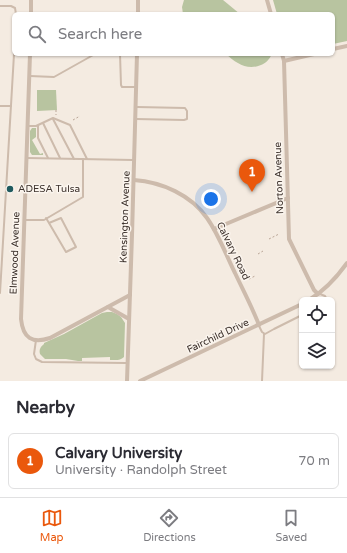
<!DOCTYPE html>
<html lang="en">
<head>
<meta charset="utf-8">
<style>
	body { margin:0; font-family:"Varela Round",sans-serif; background:#f2f2f3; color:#2b2b33 }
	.controls { position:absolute; right:12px; bottom:12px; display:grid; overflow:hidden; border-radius:6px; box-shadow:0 1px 3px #0004 }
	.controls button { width:36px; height:36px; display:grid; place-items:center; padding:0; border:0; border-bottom:1px solid #e1e1e2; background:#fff; color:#2b2b33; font:20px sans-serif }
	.you { position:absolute; left:211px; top:199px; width:14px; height:14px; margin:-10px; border:3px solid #fff; border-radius:50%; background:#1a73e8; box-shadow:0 0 0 6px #1a73e833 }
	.badge { display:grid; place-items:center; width:26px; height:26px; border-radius:50%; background:#ea580c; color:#fff; font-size:13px; font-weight:700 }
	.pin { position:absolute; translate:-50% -33px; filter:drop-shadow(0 1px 2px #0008) }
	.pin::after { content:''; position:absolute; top:21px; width:14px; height:12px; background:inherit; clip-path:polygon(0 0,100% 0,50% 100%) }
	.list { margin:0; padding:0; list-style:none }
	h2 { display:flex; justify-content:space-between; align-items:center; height:52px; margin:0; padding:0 16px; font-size:17px }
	h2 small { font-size:13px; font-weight:400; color:#7c7c81 }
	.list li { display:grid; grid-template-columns:26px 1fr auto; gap:12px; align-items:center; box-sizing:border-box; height:56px; margin:0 8px 8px; padding:0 8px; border:1px solid #e1e1e2; border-radius:6px }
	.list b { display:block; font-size:15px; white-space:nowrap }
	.list p { margin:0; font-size:13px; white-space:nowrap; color:#7c7c81 }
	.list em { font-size:13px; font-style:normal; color:#7c7c81 }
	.icon { flex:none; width:22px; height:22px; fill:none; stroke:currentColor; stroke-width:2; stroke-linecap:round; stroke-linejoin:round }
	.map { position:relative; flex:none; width:347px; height:381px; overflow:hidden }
	.search { position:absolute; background:#fff; box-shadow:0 1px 3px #0004; left:12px; right:12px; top:12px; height:44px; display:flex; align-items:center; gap:10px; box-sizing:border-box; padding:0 14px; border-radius:6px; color:#7c7c81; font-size:15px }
	.sheet { height:116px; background:#fff }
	nav { display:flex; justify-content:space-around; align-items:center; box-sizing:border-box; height:56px; border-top:1px solid #e1e1e2; background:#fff; font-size:11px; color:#7c7c81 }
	nav a { display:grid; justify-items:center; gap:2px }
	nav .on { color:#ea580c }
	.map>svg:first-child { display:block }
</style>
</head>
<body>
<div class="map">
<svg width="347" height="381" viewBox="0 0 347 381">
	<rect width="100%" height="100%" fill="#f4ebe1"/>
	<g fill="#b8c4a0">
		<path d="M184,0H223L240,14H183L182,7Z"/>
		<path d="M273,0H347V41L333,44V14H277Z"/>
		<path d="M226,54H272C269,60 266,63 261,65C247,71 236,63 226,54Z"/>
		<path d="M37,90H56L57,110L37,111Z"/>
		<path d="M32,128H36V137L32,140L40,154L43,153V155H32L30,152V131Z"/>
		<path d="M107,312H112L117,314L121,317L125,323L124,357C120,361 116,360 110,360V357L82,358V361H78L66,359H45L40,354C39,350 40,347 44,344V343L64,334L102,313Z"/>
	</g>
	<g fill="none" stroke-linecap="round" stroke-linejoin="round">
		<g stroke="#b9a596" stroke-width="1" stroke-dasharray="2 2" stroke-linecap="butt">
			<path d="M56,110V115"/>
			<path d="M73,120L80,116"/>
			<path d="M269,239L279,234"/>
			<path d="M258,254L263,251"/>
			<path d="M249,279L255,276"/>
		</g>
		<g stroke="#cdbbac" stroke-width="2">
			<path d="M0,6H11L15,8L16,14"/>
			<path d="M120,54L121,85L122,87H135"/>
			<path d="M30,76L54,77L95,54"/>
			<path d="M0,106H11"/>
			<path d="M53,119L74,159"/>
			<path d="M136,119L184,120L187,119V111L185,108L137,107"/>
			<path d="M43,123L60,158"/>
			<path d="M28,126H36L53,118L70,125L87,159"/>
			<path d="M38,126V138L48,158"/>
			<path d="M27,158L133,160"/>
			<path d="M46,218L49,223L66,252L76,247L61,218L49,223"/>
			<path d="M25,220H44L83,197V159"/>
			<path d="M0,293L14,54"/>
			<path d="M320,294L325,296L327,300"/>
			<path d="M259,326L262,332L265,334L274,329L302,315"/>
			<path d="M36,340L34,354L36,359L42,362L126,363"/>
			<path d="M262,381L264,334"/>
		</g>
		<g stroke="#cdbbac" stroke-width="4">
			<path d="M267,0L271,14"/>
			<path d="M31,14V0"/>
			<path d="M138,14V0"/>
			<path d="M333,49L347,46"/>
			<path d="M30,54L21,319C23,338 32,344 50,338L130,295"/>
			<path d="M282,54L284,61L289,239L314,290L318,294"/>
			<path d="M284,61L314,54"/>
			<path d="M134,180C162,182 191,195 207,218C219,235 226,255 235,273C243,290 252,307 259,325"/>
			<path d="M214,229L288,198"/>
			<path d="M309,300C324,291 337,277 347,263"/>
			<path d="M108,307L129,319"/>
			<path d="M127,381L132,235L137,54"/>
			<path d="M140,381L302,304"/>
		</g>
	</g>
	<circle fill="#1f5a5e" stroke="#fbf5ee" stroke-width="1.5" cx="10" cy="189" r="4"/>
	<g text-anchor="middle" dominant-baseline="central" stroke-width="3" stroke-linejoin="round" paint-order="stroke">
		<g font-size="10" fill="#3b302b" stroke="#fbf5ee">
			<text transform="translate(279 178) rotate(-92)">Norton Avenue</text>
			<text transform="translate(125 217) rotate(-88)">Kensington Avenue</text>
			<text transform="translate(233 251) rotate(64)">Calvary Road</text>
			<text transform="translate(15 253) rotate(-88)">Elmwood Avenue</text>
			<text transform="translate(218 336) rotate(-25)">Fairchild Drive</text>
		</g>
		<g font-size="10" fill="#3b302b" stroke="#fbf5ee" text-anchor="start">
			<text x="18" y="189">ADESA Tulsa</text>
		</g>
	</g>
</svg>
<div class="controls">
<button><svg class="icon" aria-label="locate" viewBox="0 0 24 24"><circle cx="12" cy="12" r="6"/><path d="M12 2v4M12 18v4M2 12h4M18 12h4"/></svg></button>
<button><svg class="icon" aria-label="layers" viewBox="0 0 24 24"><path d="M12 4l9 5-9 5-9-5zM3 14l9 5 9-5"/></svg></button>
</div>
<div class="you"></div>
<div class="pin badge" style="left:252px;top:192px">1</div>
<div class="search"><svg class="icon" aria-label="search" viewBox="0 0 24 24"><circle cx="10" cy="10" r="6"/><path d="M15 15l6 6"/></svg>Search here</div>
</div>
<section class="sheet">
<h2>Nearby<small></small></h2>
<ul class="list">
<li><span class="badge">1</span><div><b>Calvary University</b><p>University · Randolph Street</p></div><em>70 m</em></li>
</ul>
</section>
<nav>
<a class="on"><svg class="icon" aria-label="map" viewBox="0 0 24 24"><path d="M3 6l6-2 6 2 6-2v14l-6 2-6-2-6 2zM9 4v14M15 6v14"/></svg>Map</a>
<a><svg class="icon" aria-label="directions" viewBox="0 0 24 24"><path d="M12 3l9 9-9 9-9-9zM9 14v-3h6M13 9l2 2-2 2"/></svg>Directions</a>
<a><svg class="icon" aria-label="saved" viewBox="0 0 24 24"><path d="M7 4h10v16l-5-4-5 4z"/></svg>Saved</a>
</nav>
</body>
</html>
